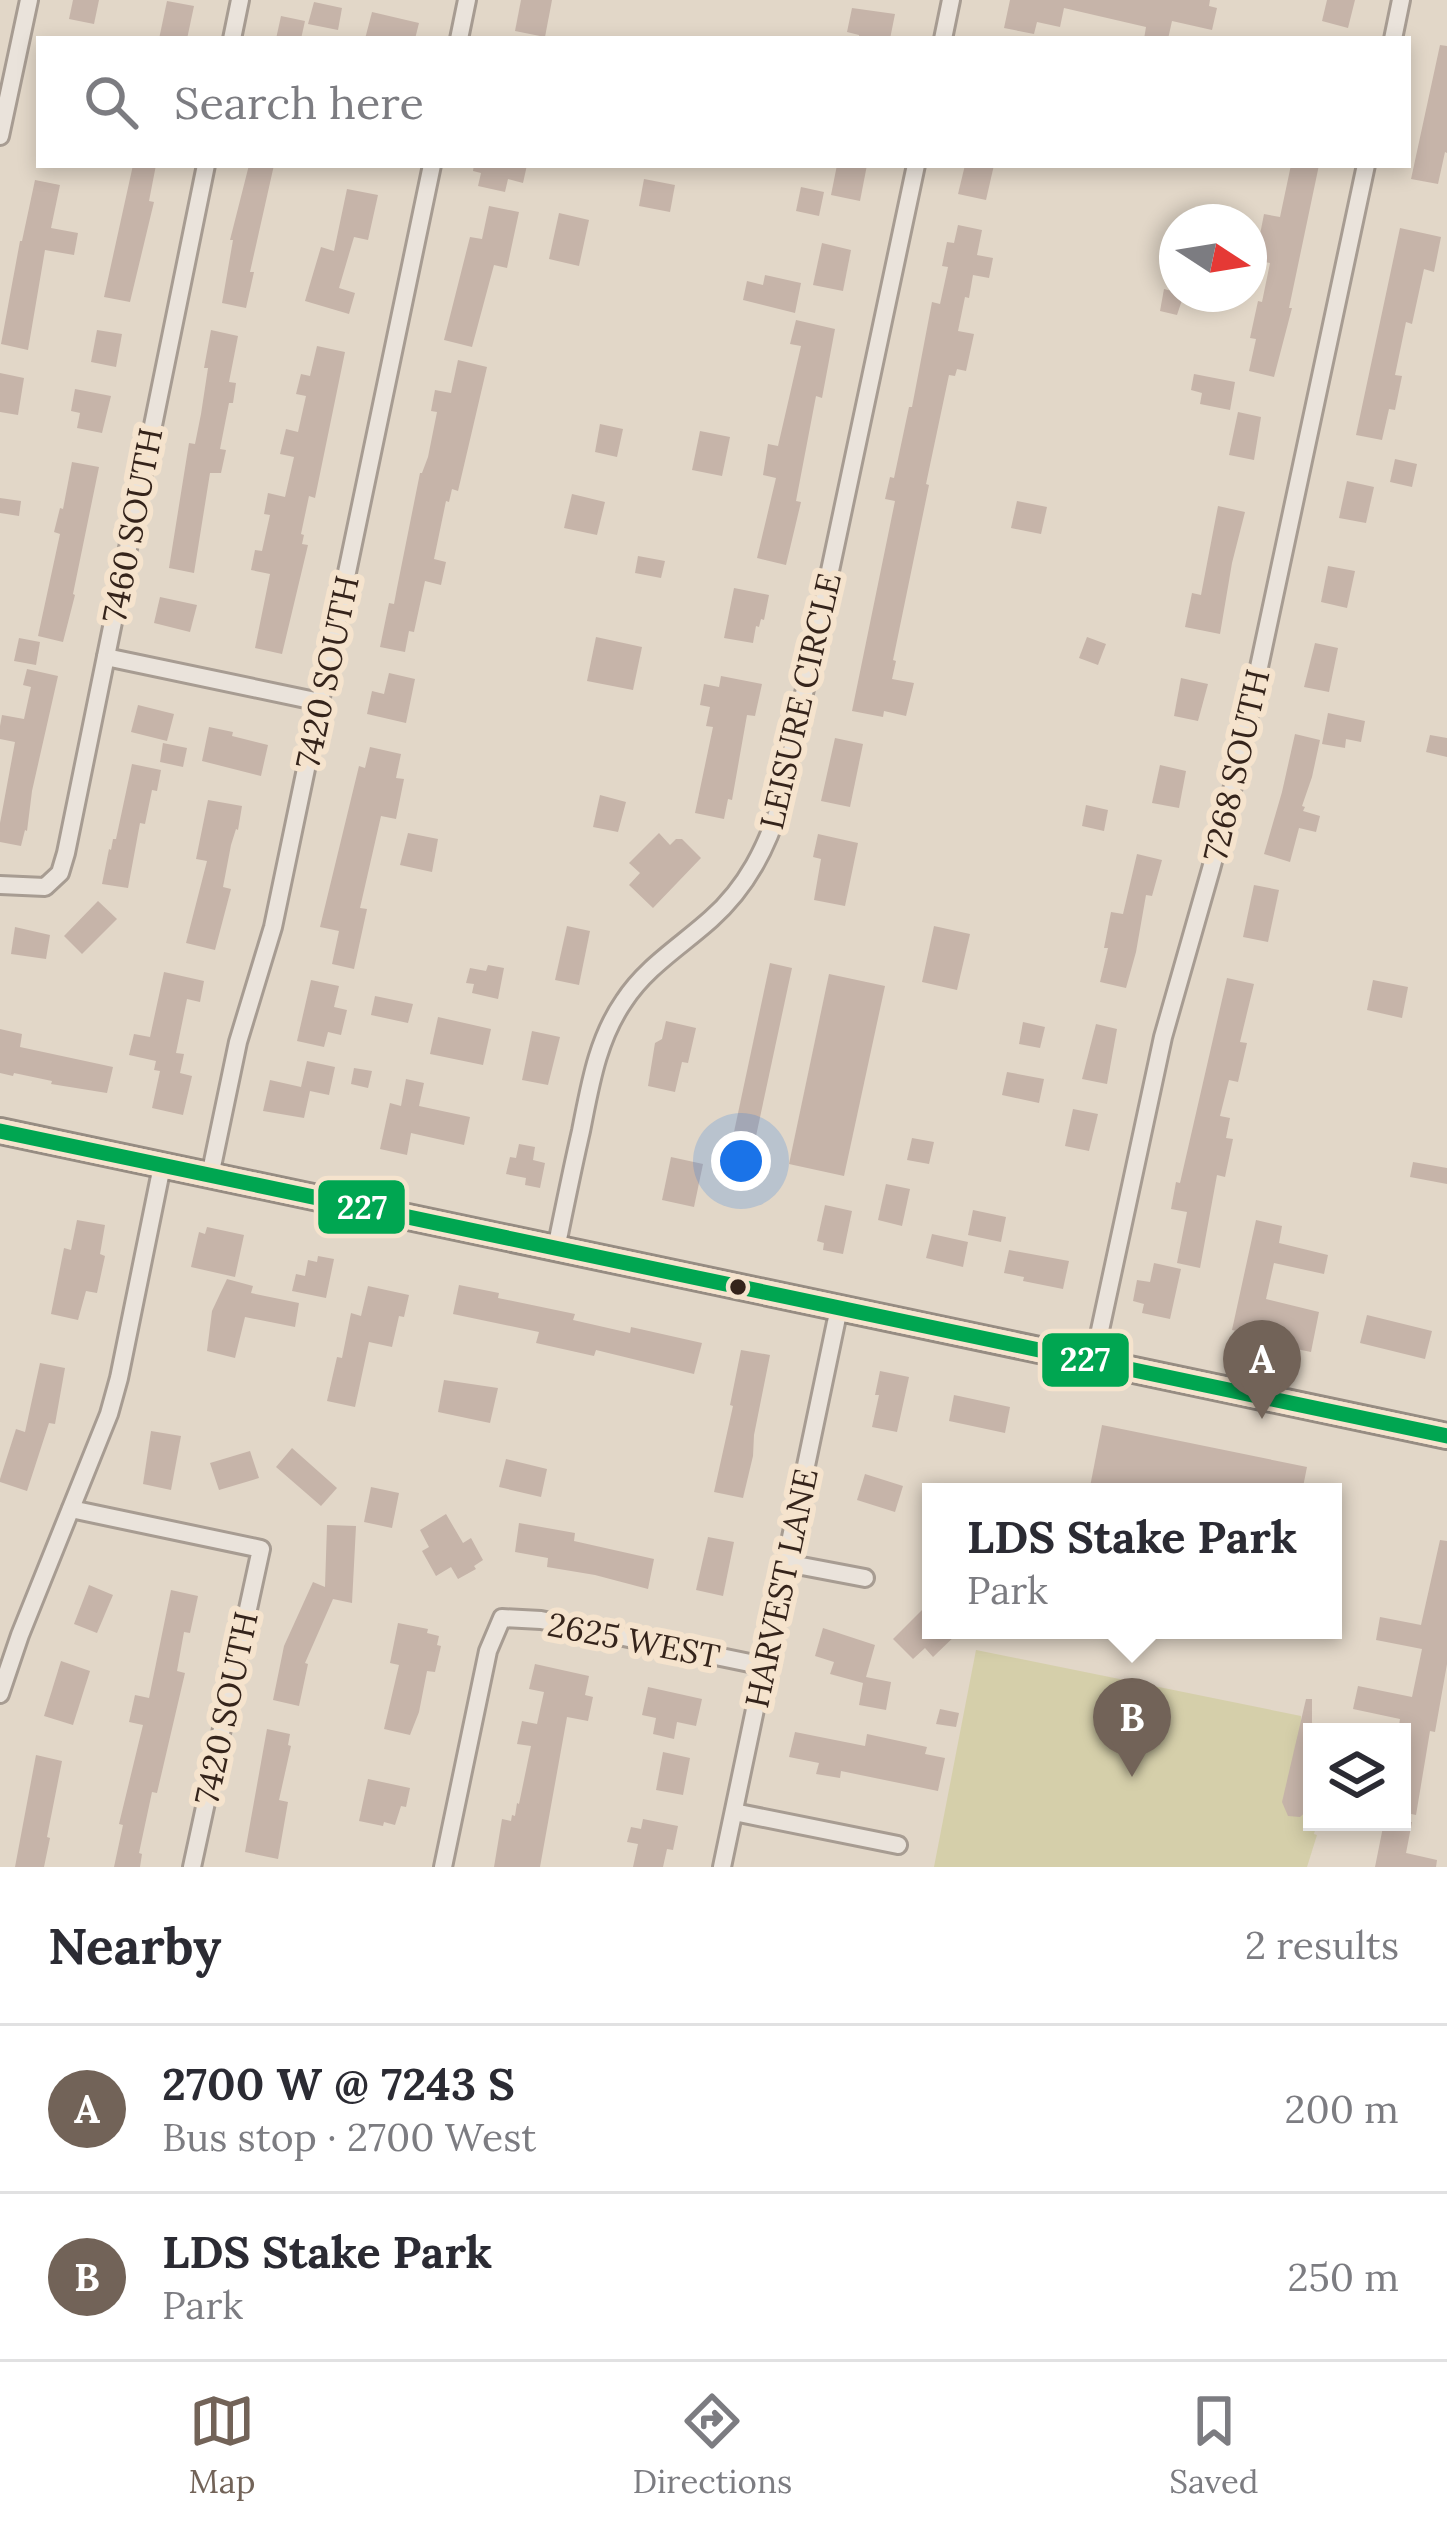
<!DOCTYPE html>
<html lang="en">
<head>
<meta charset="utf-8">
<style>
	body { margin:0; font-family:Lora,serif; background:#f2f2f3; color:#2b2b33 }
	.controls { position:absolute; right:36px; bottom:36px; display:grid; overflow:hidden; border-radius:0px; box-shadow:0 6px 18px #0003 }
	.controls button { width:108px; height:108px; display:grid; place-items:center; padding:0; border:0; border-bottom:3px solid #e1e1e2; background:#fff; color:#2b2b33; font:60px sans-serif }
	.compass { position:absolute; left:1159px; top:204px; width:108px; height:108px; border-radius:50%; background:#fff; box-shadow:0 6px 18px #0003; rotate:102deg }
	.you { position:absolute; left:741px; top:1161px; width:42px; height:42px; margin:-30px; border:9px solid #fff; border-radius:50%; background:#1a73e8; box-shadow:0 0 0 18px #1a73e833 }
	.badge { display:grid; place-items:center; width:78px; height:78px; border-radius:50%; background:#726358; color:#fff; font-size:39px; font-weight:700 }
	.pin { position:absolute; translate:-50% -99px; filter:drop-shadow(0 3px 6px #0008) }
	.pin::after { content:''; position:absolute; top:63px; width:42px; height:36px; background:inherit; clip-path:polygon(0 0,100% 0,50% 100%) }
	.popup { position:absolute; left:922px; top:1483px; width:420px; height:156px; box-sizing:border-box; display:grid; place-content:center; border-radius:0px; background:#fff; filter:drop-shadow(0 3px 9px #0005); font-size:39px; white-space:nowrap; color:#7c7c81 }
	.popup b { font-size:45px; color:#2b2b33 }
	.popup::after { content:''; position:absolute; left:50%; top:100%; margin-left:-24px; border:24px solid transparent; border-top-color:#fff }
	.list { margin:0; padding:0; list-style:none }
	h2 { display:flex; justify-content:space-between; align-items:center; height:156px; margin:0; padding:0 48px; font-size:51px }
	h2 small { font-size:39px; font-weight:400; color:#7c7c81 }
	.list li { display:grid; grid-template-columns:78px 1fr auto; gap:36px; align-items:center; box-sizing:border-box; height:168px; padding:0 48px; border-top:3px solid #e1e1e2 }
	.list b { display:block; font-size:45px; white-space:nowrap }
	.list p { margin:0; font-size:39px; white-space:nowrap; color:#7c7c81 }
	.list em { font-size:39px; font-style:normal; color:#7c7c81 }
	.icon { flex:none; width:66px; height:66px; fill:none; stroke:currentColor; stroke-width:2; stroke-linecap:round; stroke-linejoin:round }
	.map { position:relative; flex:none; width:1447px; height:1867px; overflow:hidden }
	.search { position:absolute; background:#fff; box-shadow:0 6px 18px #0003; left:36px; right:36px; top:36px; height:132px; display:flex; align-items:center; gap:30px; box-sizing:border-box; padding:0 42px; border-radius:0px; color:#7c7c81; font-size:45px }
	.sheet { height:492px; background:#fff }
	nav { display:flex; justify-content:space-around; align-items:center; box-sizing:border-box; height:168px; border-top:3px solid #e1e1e2; background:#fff; font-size:33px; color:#7c7c81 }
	nav a { display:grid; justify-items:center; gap:6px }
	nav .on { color:#726358 }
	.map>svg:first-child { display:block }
</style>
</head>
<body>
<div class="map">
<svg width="1447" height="1867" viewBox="0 0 1447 1867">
	<rect width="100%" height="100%" fill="#e2d7c8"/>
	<path fill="#d5cfaa" d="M976,1650L1301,1716V1720L1338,1729L1337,1732H1312V1822H1317L1314,1834L1317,1835L1307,1867H934Z"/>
	<g fill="#c6b4a9">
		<path d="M73,0H99L94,24L69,19Z"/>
		<path d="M521,0H552L545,37L515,31Z"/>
		<path d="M1010,0H1210L1209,6L1217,8L1212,30L1172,21L1168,39H1144L1146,27L1064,8L1060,27L1037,22L1034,34L1004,28Z"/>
		<path d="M1327,0H1355L1348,28L1322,21Z"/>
		<path d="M167,1L194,6L187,39H159Z"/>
		<path d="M314,2L342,8L338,30L308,24Z"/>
		<path d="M852,8L895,14L890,39H859V35L847,32Z"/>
		<path d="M372,12L419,23L415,39H365Z"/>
		<path d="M281,16L305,21L301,39H276Z"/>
		<path d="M1440,45L1447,46V153L1445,152L1438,184L1411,179Z"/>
		<path d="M133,165H156L149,201L154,202L130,302L104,297Z"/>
		<path d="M249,165H274L250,272H254L246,308L222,303L233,240H230Z"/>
		<path d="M474,165H527L523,183L508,179L505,192L478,186L481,173L473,171Z"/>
		<path d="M837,165H867L860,201L831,195Z"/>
		<path d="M965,165H994L986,200L958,194Z"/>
		<path d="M1291,165H1319L1289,308H1292L1274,377L1249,371L1256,339L1250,338L1258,301L1262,302L1270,263L1255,260L1264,214L1280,217Z"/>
		<path d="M644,179L675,185L670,212L639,206Z"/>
		<path d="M35,180L60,185L51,228L78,233L74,255L45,250L28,350L1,344L20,241H22Z"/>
		<path d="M801,187L824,192L819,216L796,211Z"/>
		<path d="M347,189L378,195L368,240L354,237L339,288L355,293L349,314L305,301L321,247L334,251Z"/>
		<path d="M489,206L519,212L507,268L494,265L472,347L444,340L470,237L482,239Z"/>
		<path d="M559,213L589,220L579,266L549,259Z"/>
		<path d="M958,225L982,230L977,255L993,258L989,278L973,275L969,298L965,297L958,331L974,334L966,371L957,369L955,376L949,375L926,484L929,485L893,660L896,661L892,679L914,683L906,716L884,711L883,717L852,711L895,501L885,499L890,477L894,478L909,407H912L932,302L940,304L948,267L942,266L947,242L954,243Z"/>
		<path d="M1400,228L1441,237L1434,272L1424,269L1412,324L1406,322L1395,375L1402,376L1395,410L1389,409L1382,440L1356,435Z"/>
		<path d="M822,243L851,250L843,291L813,285Z"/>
		<path d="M765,275L801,283L795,313L743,300L747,281L763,285Z"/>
		<path d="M1164,289L1184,294L1177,315L1160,311Z"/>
		<path d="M796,320L835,329L822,398L816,396L796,501L801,502L786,565L757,558L776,478L763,475L768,444L778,446L801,346L790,344Z"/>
		<path d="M97,330L122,334L116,367L91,362Z"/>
		<path d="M211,330L238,336L229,382L236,383L233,403H229L220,449L226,450L221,473H210L194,573L169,568L189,443L195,444L201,414L208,368H204Z"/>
		<path d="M317,346L345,352L315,498L309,496L301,534L304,535L302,544L308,545L282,654L255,648L270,574L251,570L255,550L262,551L270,515L264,514L268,493L285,497L294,457L280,454L286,429L298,432L306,396L296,394L301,374L310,376Z"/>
		<path d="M458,360L487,367L458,491L452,489L449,502L446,501L434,559L446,562L441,585L425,581L414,632L409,631L405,652L380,647L389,603L394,604L397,588L420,473H422L428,457L437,412L431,411L435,390L451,393Z"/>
		<path d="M0,373L24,378L18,415L0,412Z"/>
		<path d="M1194,374L1235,382L1230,410L1200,404L1202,393L1191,390Z"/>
		<path d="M75,389L111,396L102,433L77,428L80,413L71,411Z"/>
		<path d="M1238,412L1261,417L1254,460L1229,455Z"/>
		<path d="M600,424L623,429L617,457L595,452Z"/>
		<path d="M700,431L730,437L722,476L692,470Z"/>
		<path d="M1395,459L1417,464L1412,487L1390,482Z"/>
		<path d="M72,462L99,467L73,594L75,595L63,642L38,636L60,534L54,532L60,508L63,509Z"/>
		<path d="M1347,481L1374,487L1366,523L1339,518Z"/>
		<path d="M572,494L605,502L597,535L564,528Z"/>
		<path d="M0,498L21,501L19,516L0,513Z"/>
		<path d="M1017,501L1047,507L1041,534L1011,528Z"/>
		<path d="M1218,506L1245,512L1232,563L1220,634L1185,627L1192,593L1201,595Z"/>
		<path d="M638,556L665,561L661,578L635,573Z"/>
		<path d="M1328,566L1355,571L1347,608L1321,602Z"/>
		<path d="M734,588L769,595L764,620L761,619L759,627L756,626L753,643L724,638Z"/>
		<path d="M160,597L197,605L190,632L154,623Z"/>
		<path d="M596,637L642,647L633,690L587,681Z"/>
		<path d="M1087,637L1106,644L1098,665L1079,658Z"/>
		<path d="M19,638L40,642L36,665L14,661Z"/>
		<path d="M1315,643L1338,648L1329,692L1304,687Z"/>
		<path d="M27,669L58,676L32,791L27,831L25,830L21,846L0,842V823L15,742L0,739V726L2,715L24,719L31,687L23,685Z"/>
		<path d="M389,673L415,679L406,723L367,714L372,691L384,694Z"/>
		<path d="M721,676L762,684L755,716L747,715L732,800L728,799L724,819L695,813L713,727L706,726L710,707L700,705L704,684L719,687Z"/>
		<path d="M1181,678L1208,684L1198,721L1174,716Z"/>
		<path d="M138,705L174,714L167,741L131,732Z"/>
		<path d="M1328,713L1365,721L1361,742L1346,739L1345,748L1322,744Z"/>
		<path d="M209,727L233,732L232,736L268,745L261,776L202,761Z"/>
		<path d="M1295,734L1320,740L1312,777L1302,806L1305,807L1303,811L1320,816L1316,832L1299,828L1290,862L1264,854L1282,792Z"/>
		<path d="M1430,735L1447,738V757L1426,752Z"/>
		<path d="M835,738L863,744L850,807L821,801Z"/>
		<path d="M163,743L187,748L183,767L160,762Z"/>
		<path d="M370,747L401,754L396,778L404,779L396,819L381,816L360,908L367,909L354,969L332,964L339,931L320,927L359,766L365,768Z"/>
		<path d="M132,764L161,770L157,791L152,790L145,824L140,823L128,888L102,884L109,849L111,850L113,839H116Z"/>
		<path d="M1160,765L1186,771L1179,808L1152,803Z"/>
		<path d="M600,795L626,802L618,832L593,827Z"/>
		<path d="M208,800L242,806L238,830L236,829L231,845L223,887L231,889L215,950L186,943L207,861L196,859Z"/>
		<path d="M1086,805L1108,810L1104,831L1082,826Z"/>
		<path d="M408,833L438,839L432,872L400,865Z"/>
		<path d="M659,833L670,845L676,839H682L701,858L653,908L629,885L640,873L629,863Z"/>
		<path d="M818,834L858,843L845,906L814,900L821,859L813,857Z"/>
		<path d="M1137,854L1162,860L1152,896L1146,895L1136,952L1126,988L1100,982L1108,948H1104L1111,912L1123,914Z"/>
		<path d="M1254,885L1279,890L1268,942L1243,937Z"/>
		<path d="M98,901L117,919L82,954L64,936Z"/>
		<path d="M567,926L590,931L579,985L555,980Z"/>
		<path d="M934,926L970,934L957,990L922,982Z"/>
		<path d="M15,927L50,935L46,959L11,954Z"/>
		<path d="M770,963L792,968L753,1150L731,1146Z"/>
		<path d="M488,965L504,968L498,999L472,993L474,984L466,983L470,968L486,971Z"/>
		<path d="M164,972L204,981L200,1002L187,999L176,1053L184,1054L180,1073L192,1076L183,1115L152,1108L160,1071L154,1070L156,1061L129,1055L134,1034L150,1037Z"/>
		<path d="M829,974L885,986L844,1176L789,1164Z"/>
		<path d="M1227,978L1254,984L1240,1042L1247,1043L1238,1082L1229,1080L1220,1116L1230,1118L1226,1138L1233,1139L1225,1177L1217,1175L1200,1268L1177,1263L1187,1212L1171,1209L1176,1182L1180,1183Z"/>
		<path d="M311,980L339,986L334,1007L347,1010L341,1035L328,1032L324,1047L297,1041Z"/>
		<path d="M1373,980L1408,987L1402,1018L1367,1010Z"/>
		<path d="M375,996L413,1004L408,1023L371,1015Z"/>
		<path d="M438,1017L491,1029L483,1065L430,1054Z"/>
		<path d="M666,1021L696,1028L688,1063L682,1062L675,1092L648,1086L655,1043L662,1039Z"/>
		<path d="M1023,1022L1045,1027L1040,1048L1019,1044Z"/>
		<path d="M1096,1024L1117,1029L1107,1084L1082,1079Z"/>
		<path d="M0,1029L22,1034L20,1047L113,1067L107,1093L51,1084L52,1081L14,1073L13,1076L0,1073Z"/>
		<path d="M532,1031L560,1037L548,1085L522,1080Z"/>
		<path d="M307,1061L335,1067L329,1095L310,1091L304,1118L263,1111L270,1080L301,1087Z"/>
		<path d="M354,1068L372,1071L368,1088L351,1084Z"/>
		<path d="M1007,1072L1044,1079L1039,1103L1002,1095Z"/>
		<path d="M406,1079L424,1083L419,1106L470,1117L464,1145L411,1133L407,1155L380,1149L390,1103L401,1106Z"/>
		<path d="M1073,1109L1098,1114L1089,1151L1065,1146Z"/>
		<path d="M912,1138L934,1142L929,1164L907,1160Z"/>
		<path d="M519,1144L535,1147L533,1160L545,1163L540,1188L525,1185L526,1178L506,1174L510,1157L516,1158Z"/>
		<path d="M671,1157L703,1164L694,1207L662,1200Z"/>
		<path d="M1413,1162L1447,1168V1184L1410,1177Z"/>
		<path d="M886,1184L910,1189L902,1226L878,1220Z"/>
		<path d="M825,1205L852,1211L843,1254L823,1250L824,1243L817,1241Z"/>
		<path d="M973,1210L1006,1217L1001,1242L968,1235Z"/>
		<path d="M77,1220L105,1225L100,1254L105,1256L97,1293L86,1291L78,1320L51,1314L64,1248L71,1250Z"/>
		<path d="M1256,1220L1282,1226L1279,1243L1328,1255L1324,1274L1274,1263L1266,1299L1319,1312L1311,1352L1292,1348L1294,1343L1232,1330Z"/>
		<path d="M207,1227L244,1235L235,1277L191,1267L199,1232L205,1234Z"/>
		<path d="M932,1234L968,1242L963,1267L926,1258Z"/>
		<path d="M1009,1250L1069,1261L1063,1289L1023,1281L1024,1277L1004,1273Z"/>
		<path d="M318,1256L334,1259L326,1298L292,1291L296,1274L305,1276L308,1260L317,1262Z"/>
		<path d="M1154,1263L1181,1269L1170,1319L1142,1313L1144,1304L1133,1301L1137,1280L1150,1282Z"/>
		<path d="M227,1279L253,1286L251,1293L299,1303L295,1327L245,1317L235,1358L207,1351L212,1311Z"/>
		<path d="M459,1285L499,1293L498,1298L575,1314L573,1320L630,1333L631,1327L702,1343L694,1374L596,1350L594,1356L536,1343L539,1332L453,1314Z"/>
		<path d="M368,1286L409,1295L404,1317L399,1316L392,1347L369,1342L355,1407L327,1401L337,1357L342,1358L351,1313L361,1316Z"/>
		<path d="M1367,1315L1432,1331L1425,1359L1360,1343Z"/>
		<path d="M741,1350L770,1355L754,1435L753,1456L743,1498L714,1492L733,1406L730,1405Z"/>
		<path d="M40,1363L65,1368L55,1424L49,1423L27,1491L0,1482V1479L16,1429L25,1432Z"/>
		<path d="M880,1371L909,1377L897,1432L872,1427L879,1395H875Z"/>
		<path d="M444,1380L498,1388L490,1423L438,1412Z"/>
		<path d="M954,1395L1010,1407L1005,1433L949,1421Z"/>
		<path d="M1102,1425L1307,1467L1302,1492H1089Z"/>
		<path d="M151,1431L181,1436L171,1490L143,1484Z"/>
		<path d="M292,1448L337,1488L321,1506L276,1467Z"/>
		<path d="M250,1451L259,1478L219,1490L210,1463Z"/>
		<path d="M506,1459L547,1469L541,1497L499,1487Z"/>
		<path d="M865,1474L903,1486L895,1512L857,1500Z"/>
		<path d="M371,1487L399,1493L392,1528L364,1522Z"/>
		<path d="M446,1514L463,1543L471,1538L483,1560L474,1566L476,1569L458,1579L451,1567L436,1576L422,1551L429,1547L420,1530Z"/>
		<path d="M519,1523L575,1533L574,1541L654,1559L648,1589L595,1575L547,1567L548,1558L515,1552Z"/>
		<path d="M327,1525L356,1526L352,1603L333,1599L305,1663L308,1664L299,1706L273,1700L284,1646L313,1582L325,1587Z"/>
		<path d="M708,1537L734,1542L723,1596L696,1590Z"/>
		<path d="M1440,1540L1447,1541V1664L1435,1732L1430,1731L1416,1815L1402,1812V1732H1398L1400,1719L1353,1709L1358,1686L1412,1697L1422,1649L1376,1640L1380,1617L1421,1625Z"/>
		<path d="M89,1585L113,1595L97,1633L74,1624Z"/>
		<path d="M171,1590L198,1596L190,1633L184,1632L177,1671L185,1673L157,1793L152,1792L139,1853L142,1854L140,1867H114L123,1825L119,1824L143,1725L129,1722L135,1695L149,1698Z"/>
		<path d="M931,1601V1630H961L933,1657L925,1648L913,1659L893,1639Z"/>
		<path d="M398,1623L428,1629L427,1633L439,1636L437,1645L441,1646L435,1672L427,1671L419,1712L410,1735L384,1729L399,1665L390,1663Z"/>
		<path d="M823,1628L875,1645L866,1677L891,1682L886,1710L859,1705L863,1683L830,1674L834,1662L815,1656Z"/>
		<path d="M61,1661L90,1671L73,1725L44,1716Z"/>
		<path d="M535,1664L589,1676L585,1695L593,1697L588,1721L567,1717L540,1867H494L502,1819L511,1821L512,1815L515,1816L517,1803L519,1804L531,1746L517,1744L522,1721L537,1724L544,1692L529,1689Z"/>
		<path d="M648,1687L702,1699L696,1726L677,1722L674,1739L653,1734L656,1718L642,1715Z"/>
		<path d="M1306,1699H1312V1793L1309,1809L1300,1817L1288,1816L1282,1802Z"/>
		<path d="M940,1709L959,1713L956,1727L936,1724Z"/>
		<path d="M267,1729L290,1734L288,1745L291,1746L279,1800L288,1802L278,1859L245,1852Z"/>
		<path d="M795,1732L865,1746L867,1734L927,1747L925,1754L945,1758L938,1791L841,1771L840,1778L816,1774L819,1763L789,1757Z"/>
		<path d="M663,1752L690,1758L683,1795L656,1790Z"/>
		<path d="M36,1755L62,1761L47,1837L50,1838L44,1867H15Z"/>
		<path d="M368,1779L410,1788L406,1807L401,1806L395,1825L384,1822L383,1826L359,1821Z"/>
		<path d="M643,1819L678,1826L673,1850L667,1849L663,1867H633L638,1844L627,1842L631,1827L641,1829Z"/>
		<path d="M1384,1822H1412L1406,1853L1437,1860L1436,1867H1375Z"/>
	</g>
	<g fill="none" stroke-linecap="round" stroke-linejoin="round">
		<defs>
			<g id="minor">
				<path d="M232,39L240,0"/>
				<path d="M459,39L467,0"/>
				<path d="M943,39L951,0"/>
				<path d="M1393,39L1401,0"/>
				<path d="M0,136L29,0"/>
				<path d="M106,657L320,702"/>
				<path d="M0,885L45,887L60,873L66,853L206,165"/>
				<path d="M210,1176L238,1042L273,927L432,165"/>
				<path d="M556,1249C564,1210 572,1170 581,1131C590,1086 597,1040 624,1001C646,967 681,946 711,919C747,887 767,847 781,802L916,165"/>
				<path d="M1093,1363L1163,1037L1211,869L1236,775L1366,165"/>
				<path d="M71,1509L261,1549L192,1867"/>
				<path d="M786,1563L865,1578"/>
				<path d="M0,1694L20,1635L109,1414L119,1378L162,1166"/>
				<path d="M734,1812L898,1845"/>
				<path d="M443,1867L488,1651L502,1618L541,1620L764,1666"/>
				<path d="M722,1867L839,1308"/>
			</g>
			<path id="secondary" d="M0,1131L1447,1436"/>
		</defs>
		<use href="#minor" stroke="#a79c92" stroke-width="22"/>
		<use href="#secondary" stroke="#968c82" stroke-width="30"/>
		<use href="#minor" stroke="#eae3db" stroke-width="16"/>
		<use href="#secondary" stroke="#eae3db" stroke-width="24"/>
		<defs>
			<path id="bus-1" d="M0,1131L1447,1436"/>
		</defs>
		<use href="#bus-1" stroke="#f5e3cd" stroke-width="24"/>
		<use href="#bus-1" stroke="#00a651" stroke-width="15"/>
	</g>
	<circle fill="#35241b" stroke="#f5e3cd" stroke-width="4.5" cx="738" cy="1287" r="10"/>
	<g text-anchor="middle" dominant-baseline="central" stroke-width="12" stroke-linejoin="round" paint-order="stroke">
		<g font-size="33" fill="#35241b" stroke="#f5e3cd">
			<text transform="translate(132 525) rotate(-79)">7460 SOUTH</text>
			<text transform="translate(327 672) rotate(-78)">7420 SOUTH</text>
			<text transform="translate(800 701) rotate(-77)">LEISURE CIRCLE</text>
			<text transform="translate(1236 765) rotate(-77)">7268 SOUTH</text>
			<text transform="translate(781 1588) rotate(-78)">HARVEST LANE</text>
			<text transform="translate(634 1640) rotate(11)">2625 WEST</text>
			<text transform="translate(226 1708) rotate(-78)">7420 SOUTH</text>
		</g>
	</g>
	<g stroke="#f5e3cd" stroke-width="4.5">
		<rect x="316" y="1178" width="91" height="58" rx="12" fill="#00a651"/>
		<rect x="1040" y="1331" width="91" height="58" rx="12" fill="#00a651"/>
	</g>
	<g font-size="33" text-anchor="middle" font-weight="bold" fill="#fff">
		<text x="362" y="1219">227</text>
		<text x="1085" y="1371">227</text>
	</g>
</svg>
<div class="controls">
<button><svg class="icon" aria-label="layers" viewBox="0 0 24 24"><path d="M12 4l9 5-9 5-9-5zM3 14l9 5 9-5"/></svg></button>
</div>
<svg class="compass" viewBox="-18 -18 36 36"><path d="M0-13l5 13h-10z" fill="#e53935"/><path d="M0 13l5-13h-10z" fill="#7c7c81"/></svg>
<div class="you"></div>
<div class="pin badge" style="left:1262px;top:1419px">A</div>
<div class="pin badge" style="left:1132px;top:1777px">B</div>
<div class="popup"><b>LDS Stake Park</b>Park</div>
<div class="search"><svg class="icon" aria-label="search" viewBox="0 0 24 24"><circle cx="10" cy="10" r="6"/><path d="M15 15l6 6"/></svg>Search here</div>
</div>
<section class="sheet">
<h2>Nearby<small>2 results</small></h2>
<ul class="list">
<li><span class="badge">A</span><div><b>2700 W @ 7243 S</b><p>Bus stop · 2700 West</p></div><em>200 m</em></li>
<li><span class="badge">B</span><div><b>LDS Stake Park</b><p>Park</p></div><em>250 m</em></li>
</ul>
</section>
<nav>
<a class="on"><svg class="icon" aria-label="map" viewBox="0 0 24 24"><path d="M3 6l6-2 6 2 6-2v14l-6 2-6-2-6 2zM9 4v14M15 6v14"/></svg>Map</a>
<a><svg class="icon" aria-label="directions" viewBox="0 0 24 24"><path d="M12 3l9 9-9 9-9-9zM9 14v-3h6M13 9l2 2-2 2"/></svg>Directions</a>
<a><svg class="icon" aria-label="saved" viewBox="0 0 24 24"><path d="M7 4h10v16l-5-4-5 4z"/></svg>Saved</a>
</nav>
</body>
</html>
